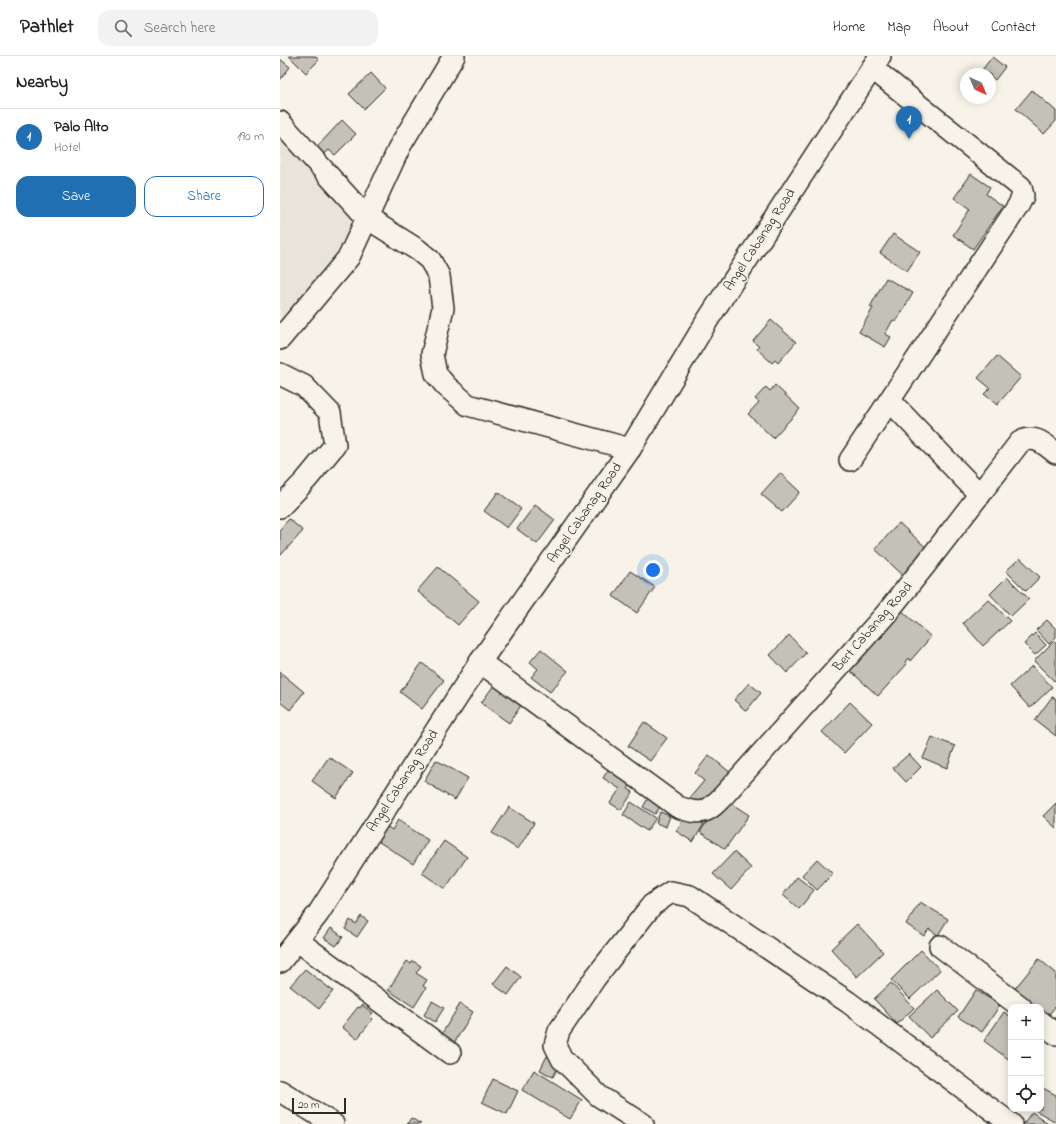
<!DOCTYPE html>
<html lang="en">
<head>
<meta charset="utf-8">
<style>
	body { margin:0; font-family:"Indie Flower",sans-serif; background:#f2f2f2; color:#202124 }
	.controls { position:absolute; right:12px; bottom:12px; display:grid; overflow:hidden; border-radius:8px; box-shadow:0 2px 10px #0003 }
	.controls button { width:36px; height:36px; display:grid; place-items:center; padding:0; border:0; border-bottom:1px solid #e0e0e0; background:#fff; color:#202124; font:20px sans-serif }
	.compass { position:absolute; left:680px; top:12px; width:36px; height:36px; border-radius:50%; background:#fff; box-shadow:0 2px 10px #0003; rotate:136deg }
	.scale { position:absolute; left:12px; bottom:10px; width:54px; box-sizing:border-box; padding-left:4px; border:2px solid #2b2b2b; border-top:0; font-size:11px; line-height:14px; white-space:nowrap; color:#2b2b2b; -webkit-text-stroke:3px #f7f3e8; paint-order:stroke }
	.you { position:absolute; left:373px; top:514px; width:14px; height:14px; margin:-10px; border:3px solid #fff; border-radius:50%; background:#1a73e8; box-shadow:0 0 0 6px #1a73e833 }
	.badge { display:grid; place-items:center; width:26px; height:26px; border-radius:50%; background:#1f6fb2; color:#fff; font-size:13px; font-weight:700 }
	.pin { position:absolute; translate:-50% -33px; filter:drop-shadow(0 1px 2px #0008) }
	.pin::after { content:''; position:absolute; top:21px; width:14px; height:12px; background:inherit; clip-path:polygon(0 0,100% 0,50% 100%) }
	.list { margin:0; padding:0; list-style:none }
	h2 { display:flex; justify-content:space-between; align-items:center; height:52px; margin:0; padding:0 16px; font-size:17px }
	h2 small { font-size:13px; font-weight:400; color:#757577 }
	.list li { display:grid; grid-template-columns:26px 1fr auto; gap:12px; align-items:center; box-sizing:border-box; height:56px; padding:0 16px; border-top:1px solid #e0e0e0 }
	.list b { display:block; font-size:15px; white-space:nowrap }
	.list p { margin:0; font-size:13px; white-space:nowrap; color:#757577 }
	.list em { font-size:13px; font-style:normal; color:#757577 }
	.actions { display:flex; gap:8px; padding:12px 16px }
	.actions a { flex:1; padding:9px 0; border:1px solid #1f6fb2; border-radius:12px; text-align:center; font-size:14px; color:#1f6fb2 }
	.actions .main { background:#1f6fb2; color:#fff }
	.icon { flex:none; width:22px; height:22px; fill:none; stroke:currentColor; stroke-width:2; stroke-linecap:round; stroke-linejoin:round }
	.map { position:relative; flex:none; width:776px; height:1068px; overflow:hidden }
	header { display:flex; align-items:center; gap:24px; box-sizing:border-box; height:56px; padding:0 20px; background:#fff; border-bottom:1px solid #e0e0e0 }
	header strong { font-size:19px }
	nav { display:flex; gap:22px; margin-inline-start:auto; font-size:14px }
	.search { width:280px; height:36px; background:#f2f2f2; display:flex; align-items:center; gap:10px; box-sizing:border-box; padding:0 14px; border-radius:12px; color:#757577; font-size:15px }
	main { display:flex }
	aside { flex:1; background:#fff }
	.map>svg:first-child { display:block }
</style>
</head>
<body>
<header>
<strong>Pathlet</strong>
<div class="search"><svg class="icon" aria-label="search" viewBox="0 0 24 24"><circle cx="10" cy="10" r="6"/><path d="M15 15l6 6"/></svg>Search here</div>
<nav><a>Home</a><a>Map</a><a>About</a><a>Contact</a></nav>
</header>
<main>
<aside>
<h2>Nearby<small></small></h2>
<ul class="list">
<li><span class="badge">1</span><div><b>Palo Alto</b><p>Hotel</p></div><em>190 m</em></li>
</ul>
<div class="actions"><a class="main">Save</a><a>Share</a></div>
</aside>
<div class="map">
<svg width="776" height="1068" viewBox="0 0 776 1068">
	<rect width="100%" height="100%" fill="#f7f3e8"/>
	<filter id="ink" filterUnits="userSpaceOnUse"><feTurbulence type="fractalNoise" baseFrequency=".025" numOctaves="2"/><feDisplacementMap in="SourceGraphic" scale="8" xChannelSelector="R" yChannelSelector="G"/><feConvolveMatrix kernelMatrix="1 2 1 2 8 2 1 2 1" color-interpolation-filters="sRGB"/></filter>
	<g filter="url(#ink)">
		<path fill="#e8e4da" d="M0,66L87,162L0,263Z"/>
		<g fill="#c4c1b9" stroke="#2b2b2b">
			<path d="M9,0H35L39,4L26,17Z"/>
			<path d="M712,1L725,11L715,24L710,20V18H707L702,14Z"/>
			<path d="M0,3L10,11L0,24Z"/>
			<path d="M91,17L105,32L84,53L69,38Z"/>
			<path d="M752,34L776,55V65L764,78L736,53Z"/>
			<path d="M62,64L76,78L55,99L49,94L44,99L36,92Z"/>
			<path d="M691,118L710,131L706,138L723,150L693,193L673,179L690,153L674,142Z"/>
			<path d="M613,178L640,196L627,215L600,197Z"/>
			<path d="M606,222L633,237L616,266L613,264L605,278L611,281L605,291L579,276L593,252L590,251Z"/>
			<path d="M491,264L516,286L498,307L495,304L492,307L477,293L479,291L473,285Z"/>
			<path d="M717,300L741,321L717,349L704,338L710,332L698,322Z"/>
			<path d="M495,329L520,353L493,382L468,358L479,346L475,343L486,331L490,335Z"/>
			<path d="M500,417L520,436L502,456L481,438Z"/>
			<path d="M218,436L241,453L227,472L204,455Z"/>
			<path d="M255,449L275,464L257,488L237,473Z"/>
			<path d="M9,463L23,475L0,500V473Z"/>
			<path d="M619,467L650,495L626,522L595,493Z"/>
			<path d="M740,502L760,521L746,535L726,515Z"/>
			<path d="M158,511L199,545L178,569L137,535Z"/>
			<path d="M350,515L375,531L357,557L333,540Z"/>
			<path d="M727,521L749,543L731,560L710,538Z"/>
			<path d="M708,543L730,565L703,590L683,567Z"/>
			<path d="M619,552L651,581L630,605L628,602L625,606L627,608L598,640L565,610L594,578L600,583L603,580L598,575Z"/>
			<path d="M767,564L776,573V581L769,588L756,574Z"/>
			<path d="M755,577L766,589L755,599L744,588Z"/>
			<path d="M509,579L526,597L507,617L490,599Z"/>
			<path d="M774,585L776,587V623L774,625L754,605Z"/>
			<path d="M261,593L288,615L270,636L251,621L258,613L250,606Z"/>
			<path d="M142,607L164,624L142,653L120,636Z"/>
			<path d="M752,610L772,631L750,652L730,630Z"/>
			<path d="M0,616L24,636L10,654L0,646Z"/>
			<path d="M469,627L481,637L466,655L454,644Z"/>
			<path d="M214,629L242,648L229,667L201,647Z"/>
			<path d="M772,641L776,643V680L755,664Z"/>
			<path d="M570,646L592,667L564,697L542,676Z"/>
			<path d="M364,666L387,682L370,705L348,690Z"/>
			<path d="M652,681L675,690L667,712L643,702Z"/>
			<path d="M629,698L641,711L626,726L613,712Z"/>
			<path d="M429,699L452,718L421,754L408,744L424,725L415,717Z"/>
			<path d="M49,701L73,717L56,742L32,725Z"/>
			<path d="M156,704L188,722L175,744L144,725Z"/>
			<path d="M332,708L351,729L348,733L353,736L341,754L330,747L340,733L323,722Z"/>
			<path d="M370,739L383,747L375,758L363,751Z"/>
			<path d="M443,742L469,759L445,793L420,776Z"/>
			<path d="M351,746L376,762L367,775L343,759Z"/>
			<path d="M776,747V772L763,760Z"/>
			<path d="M229,751L254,767L238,793L212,777Z"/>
			<path d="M380,756L390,760L386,771L376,767Z"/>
			<path d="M407,757L424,768L413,786L396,775Z"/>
			<path d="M118,764L148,784L133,808L96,784L105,769L112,774Z"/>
			<path d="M164,785L187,801L165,833L142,817Z"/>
			<path d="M454,796L471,812L451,834L433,818Z"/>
			<path d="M537,803L553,818L537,834L522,819Z"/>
			<path d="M517,821L534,834L519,853L503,839Z"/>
			<path d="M640,846L668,863L658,879L649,873L644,880L626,868Z"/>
			<path d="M81,860L88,865L77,881L65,873L70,864L76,868Z"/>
			<path d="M577,868L603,896L577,921L551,893Z"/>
			<path d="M51,872L63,881L56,890L44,882Z"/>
			<path d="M641,894L660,914L630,943L611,924Z"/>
			<path d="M759,903L776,917V950L765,963L761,960V951H750L732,936Z"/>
			<path d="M127,905L131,908L133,905L141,910L136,917L147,924L143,930L146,932L134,951L108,934Z"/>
			<path d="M227,910L241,921L228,939L213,928Z"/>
			<path d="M25,913L53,935L39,953L10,930Z"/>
			<path d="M611,927L634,952L617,968L594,943Z"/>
			<path d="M657,934L678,955L650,982L629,960Z"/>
			<path d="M696,934L720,949L702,976L678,961Z"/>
			<path d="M152,945L164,952L155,966L144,959Z"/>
			<path d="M180,948L193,956L174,987L161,979Z"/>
			<path d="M82,949L93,957L90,960L93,963L77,983L62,971L78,951L80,952Z"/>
			<path d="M724,956L731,961V1005L704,985Z"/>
			<path d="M267,1000L280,1007L273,1021L260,1014Z"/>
			<path d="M254,1014L302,1044L290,1063L242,1034Z"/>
			<path d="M213,1023L238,1035L227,1058L202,1046Z"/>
			<path d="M761,1031L776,1039V1066L753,1053H761Z"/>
			<path d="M752,1056L769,1068H743Z"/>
			<path d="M131,1062L141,1068H127Z"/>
		</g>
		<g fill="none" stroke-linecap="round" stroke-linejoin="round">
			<defs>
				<g id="minor">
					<path d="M0,66L87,162L138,194L150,204L159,220L163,252L152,298L156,318L166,330L188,349L350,393"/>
					<path d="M0,283L69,201L120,90L174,0"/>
					<path d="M0,318L24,330L50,357L55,389L26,424L0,451"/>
					<path d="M610,345L700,439"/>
					<path d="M570,404L738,150L743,140L741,131L592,12"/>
					<path d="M200,606L398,751C423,760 427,757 445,738L605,559L646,508L740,386C755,378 764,388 776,397"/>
					<path d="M18,885L170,997"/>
					<path d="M660,890L741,951"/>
					<path d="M0,906L38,858L200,606L350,393L427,265L600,0"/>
					<path d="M761,966L776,978"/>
					<path d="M0,1035L53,1068"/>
					<path d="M363,1068L319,1040L282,1003L275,989L279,975L315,922L372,849L391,836L410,840L568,946L731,1068"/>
				</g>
			</defs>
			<use href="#minor" stroke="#2b2b2b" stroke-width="24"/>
			<use href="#minor" stroke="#f7f3e8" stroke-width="21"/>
		</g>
	</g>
	<g text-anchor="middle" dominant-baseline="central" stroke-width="3" stroke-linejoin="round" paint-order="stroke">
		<g font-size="14" fill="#2b2b2b" stroke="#f7f3e8">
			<text transform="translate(480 184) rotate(-57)">Angel Cabanag Road</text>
			<text transform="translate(305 457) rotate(-55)">Angel Cabanag Road</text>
			<text transform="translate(593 571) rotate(-49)">Bert Cabanag Road</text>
			<text transform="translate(123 725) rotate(-57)">Angel Cabanag Road</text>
		</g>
	</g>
</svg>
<div class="controls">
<button>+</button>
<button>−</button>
<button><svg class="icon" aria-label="locate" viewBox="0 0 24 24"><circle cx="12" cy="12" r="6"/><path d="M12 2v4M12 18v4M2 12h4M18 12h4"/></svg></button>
</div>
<svg class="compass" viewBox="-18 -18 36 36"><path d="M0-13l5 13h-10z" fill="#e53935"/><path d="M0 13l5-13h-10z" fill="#757577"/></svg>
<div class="scale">20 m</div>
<div class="you"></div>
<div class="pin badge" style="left:629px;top:83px">1</div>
</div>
</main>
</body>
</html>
